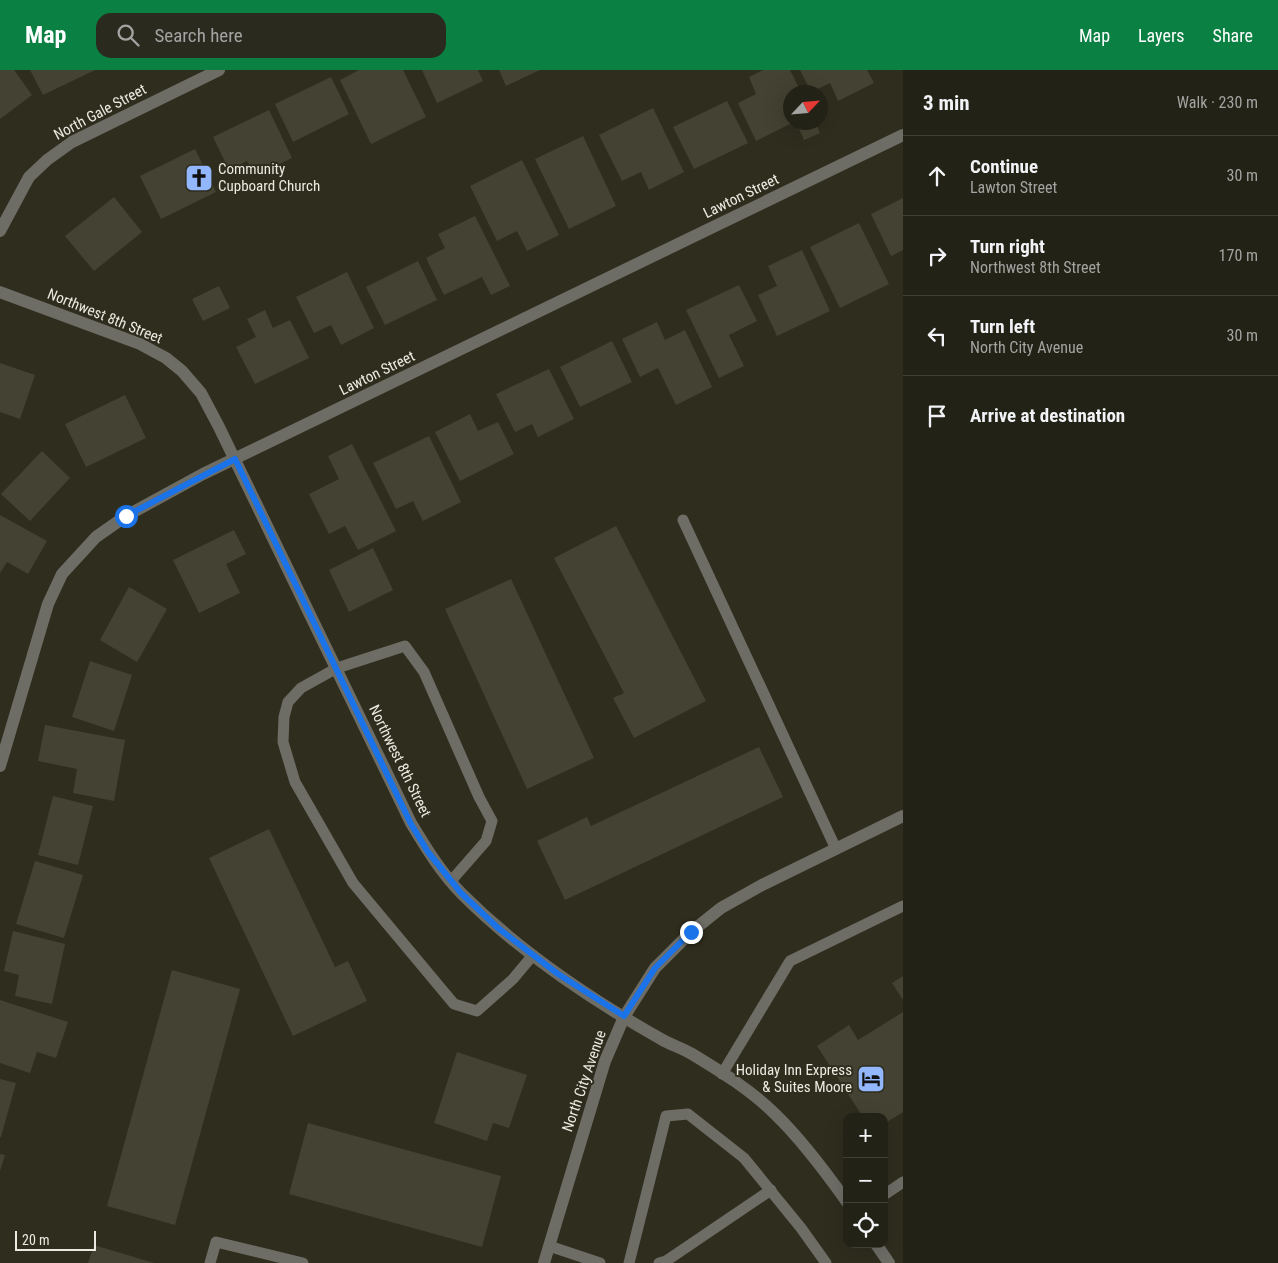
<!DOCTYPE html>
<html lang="en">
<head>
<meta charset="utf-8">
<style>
	body { margin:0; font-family:"Roboto Condensed",sans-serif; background:#2b2a1f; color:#f1f3f6 }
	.controls { position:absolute; right:15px; bottom:15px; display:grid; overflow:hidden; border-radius:10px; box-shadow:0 5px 20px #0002 }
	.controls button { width:45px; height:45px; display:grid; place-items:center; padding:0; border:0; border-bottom:1px solid #403f35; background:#232216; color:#f1f3f6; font:25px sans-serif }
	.compass { position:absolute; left:783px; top:15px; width:45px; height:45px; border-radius:50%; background:#232216; box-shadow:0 5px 20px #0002; rotate:64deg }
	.scale { position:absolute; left:15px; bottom:12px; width:81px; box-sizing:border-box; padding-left:5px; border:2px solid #ebeae0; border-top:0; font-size:14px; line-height:18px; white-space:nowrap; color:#ebeae0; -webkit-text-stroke:4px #2f2d1e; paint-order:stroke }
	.stop { position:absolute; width:15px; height:15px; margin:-11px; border:4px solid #1a73e8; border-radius:50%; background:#fff }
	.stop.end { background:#1a73e8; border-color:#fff; box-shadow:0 1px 5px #0008 }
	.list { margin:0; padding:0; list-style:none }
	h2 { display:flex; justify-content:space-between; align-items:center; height:65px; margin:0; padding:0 20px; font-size:21px }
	h2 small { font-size:16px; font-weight:400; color:#a3a4a1 }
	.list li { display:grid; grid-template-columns:32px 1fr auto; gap:15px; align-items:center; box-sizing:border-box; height:80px; padding:0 20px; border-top:1px solid #403f35 }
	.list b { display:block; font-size:19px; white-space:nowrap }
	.list p { margin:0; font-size:16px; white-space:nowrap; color:#a3a4a1 }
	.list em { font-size:16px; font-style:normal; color:#a3a4a1 }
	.icon { flex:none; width:28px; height:28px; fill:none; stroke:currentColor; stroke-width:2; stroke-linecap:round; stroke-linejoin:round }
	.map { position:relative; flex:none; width:903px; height:1193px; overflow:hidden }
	header { display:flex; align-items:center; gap:30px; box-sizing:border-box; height:70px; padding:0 25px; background:#0b8043; color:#fff }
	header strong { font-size:24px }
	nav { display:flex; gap:28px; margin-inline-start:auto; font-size:18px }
	.search { width:350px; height:45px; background:#2b2a1f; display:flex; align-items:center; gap:12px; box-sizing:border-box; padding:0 18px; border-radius:15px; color:#a3a4a1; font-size:19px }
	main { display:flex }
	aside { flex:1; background:#232216 }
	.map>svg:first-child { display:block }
</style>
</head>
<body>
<header>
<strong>Map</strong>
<div class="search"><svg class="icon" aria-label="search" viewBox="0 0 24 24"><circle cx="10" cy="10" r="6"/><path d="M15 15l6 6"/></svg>Search here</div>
<nav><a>Map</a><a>Layers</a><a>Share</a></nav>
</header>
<main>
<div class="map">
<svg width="903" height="1193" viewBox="0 0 903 1193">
	<rect width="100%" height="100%" fill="#2f2d1e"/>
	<g fill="#444232">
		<path d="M0,0H14L32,25L0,49Z"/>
		<path d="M30,0H95L43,25Z"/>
		<path d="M359,0H403L426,47L371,74L340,10Z"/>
		<path d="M422,0H478L483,11L437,33Z"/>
		<path d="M499,0H540L506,16Z"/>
		<path d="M763,0H790L801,22H790V52H794L756,71L738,33L756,24L749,7Z"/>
		<path d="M800,0H867L874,13L838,31L830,13L811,22Z"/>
		<path d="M331,7L349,44L293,72L275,34Z"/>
		<path d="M727,31L748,73L694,99L673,57Z"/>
		<path d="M653,38L684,102L649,120L641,102L622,111L599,65Z"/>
		<path d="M269,40L292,88L255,106L247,91L229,100L213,67Z"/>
		<path d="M796,52H815L820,63L804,70Z"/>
		<path d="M583,66L616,136L569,159L535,89Z"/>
		<path d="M195,79L216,122L161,149L140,106Z"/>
		<path d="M522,90L559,165L527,181L517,161L497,171L470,116Z"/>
		<path d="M114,127L142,162L94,201L65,166Z"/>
		<path d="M903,128V180L891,186L871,144Z"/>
		<path d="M475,146L510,216L491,225L482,207L444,225L426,188L445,178L438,164Z"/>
		<path d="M859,153L889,214L840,238L810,177Z"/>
		<path d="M802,180L830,241L777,266L758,225L777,216L768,196Z"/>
		<path d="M418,191L437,230L385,255L366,217Z"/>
		<path d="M347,202L374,258L341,275L331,255L314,263L296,227Z"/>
		<path d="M739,215L757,251L729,265L744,296L719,308L686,240Z"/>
		<path d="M219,216L230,238L203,251L192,229Z"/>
		<path d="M265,240L273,258L290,250L309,288L255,314L236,277L256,267L247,249Z"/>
		<path d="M657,252L665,270L685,260L712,317L676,335L658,298L640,307L622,269Z"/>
		<path d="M612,271L632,312L580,337L560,297Z"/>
		<path d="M0,293L35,305L20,349L0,342Z"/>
		<path d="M549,299L574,349L538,367L532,354L515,362L496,324Z"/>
		<path d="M125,325L146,368L86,397L65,354Z"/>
		<path d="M470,344L478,361L498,352L514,384L460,411L435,362Z"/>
		<path d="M429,366L461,432L423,451L413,431L396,439L373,393Z"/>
		<path d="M352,374L396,461L358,480L345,456L329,464L309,424L339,409L328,386Z"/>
		<path d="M42,381L70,408L30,451L1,424Z"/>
		<path d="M0,445L47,471L28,504L7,492L0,503Z"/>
		<path d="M616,456L706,631L634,668L613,628L624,623L554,488Z"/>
		<path d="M234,460L246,484L226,494L240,523L199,543L173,490Z"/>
		<path d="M373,478L393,520L349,542L329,500Z"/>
		<path d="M511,509L594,688L527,719L445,539Z"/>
		<path d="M129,517L167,539L137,592L100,570Z"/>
		<path d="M90,591L132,605L114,661L72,647Z"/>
		<path d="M45,655L125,670L114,731L73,723L77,699L38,691Z"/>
		<path d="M759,677L783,727L565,830L537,771L587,747L591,756Z"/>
		<path d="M53,726L93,736L78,795L38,785Z"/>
		<path d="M269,759L335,897L348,891L367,931L293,966L209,788Z"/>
		<path d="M35,791L83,805L64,868L16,854Z"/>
		<path d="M13,861L65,874L52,934L15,926L19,905L4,901Z"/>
		<path d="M172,900L240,919L175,1155L107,1136Z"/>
		<path d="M903,906V930L892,913Z"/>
		<path d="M0,930L68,952L56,988L37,982L30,1003L0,993Z"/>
		<path d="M903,942V1042L884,1054V1047H863L817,976L849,955L858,970Z"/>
		<path d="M457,982L527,1005L509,1058L493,1053L487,1071L434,1053Z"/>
		<path d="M0,1009L16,1013L1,1067H0Z"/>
		<path d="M308,1053L501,1106L482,1177L289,1124Z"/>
		<path d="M0,1084L5,1085L0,1101Z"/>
		<path d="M94,1175L154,1193H88Z"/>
	</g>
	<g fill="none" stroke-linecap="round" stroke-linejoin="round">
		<g stroke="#6d6c65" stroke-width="11">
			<path d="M683,450L836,779"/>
			<path d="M451,811L486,771L492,751L479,727L424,602L405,576L337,598L301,618L288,632L284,647L283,672L295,712L353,813L454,934L477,941L513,909L533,885"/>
			<path d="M722,1004L790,891L903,836"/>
			<path d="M884,1125L903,1112"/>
			<path d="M549,1176L600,1193"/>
			<path d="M210,1193L216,1172L303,1193"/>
			<path d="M629,1193L666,1046L688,1044L744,1088L801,1158L826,1193"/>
			<path d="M659,1193L666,1191L771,1120"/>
		</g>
		<g stroke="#6d6c65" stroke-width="12">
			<path d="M0,161L29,107L47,90L72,72L219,0"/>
			<path d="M0,222L140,274L166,288L182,301L201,323L219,357L411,753C426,778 442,804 462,824C520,882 590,929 661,969C671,975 682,978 692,984C720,1001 751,1020 775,1044C802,1070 825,1101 847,1132"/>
			<path d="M0,696L48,534L62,504L96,467L126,446L203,404L903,65"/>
			<path d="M876,1174L889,1193"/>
		</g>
		<path stroke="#6d6c65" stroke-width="12" d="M544,1193L605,991L624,947L655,898L691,862L721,838L762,815L903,746"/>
	</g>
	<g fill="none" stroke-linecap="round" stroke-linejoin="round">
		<path stroke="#1a73e8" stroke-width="6" d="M126,446L235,389L411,754L428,782L461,823L498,858L558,904L624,946L655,898L691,862"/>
	</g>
	<defs>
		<symbol id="church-square" viewBox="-11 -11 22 22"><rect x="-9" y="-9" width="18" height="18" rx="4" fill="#92b7fd" stroke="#2f2d1e"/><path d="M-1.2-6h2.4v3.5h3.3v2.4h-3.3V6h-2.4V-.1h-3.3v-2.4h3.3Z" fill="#111"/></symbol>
		<symbol id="hotel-square" viewBox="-11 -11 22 22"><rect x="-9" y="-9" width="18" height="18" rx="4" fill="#92b7fd" stroke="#2f2d1e"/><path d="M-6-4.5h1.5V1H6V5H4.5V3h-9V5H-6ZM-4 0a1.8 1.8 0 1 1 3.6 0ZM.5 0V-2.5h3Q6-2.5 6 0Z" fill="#111"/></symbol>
	</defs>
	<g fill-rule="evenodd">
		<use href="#church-square" x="183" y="92" width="32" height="32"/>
		<use href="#hotel-square" x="855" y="993" width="32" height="32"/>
	</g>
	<g text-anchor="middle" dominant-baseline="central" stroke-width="4" stroke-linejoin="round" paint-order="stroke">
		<g font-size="15" fill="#ebeae0" stroke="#2f2d1e">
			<text transform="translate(100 42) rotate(-28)">North Gale Street</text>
			<text transform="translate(741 126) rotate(-26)">Lawton Street</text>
			<text transform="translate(105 246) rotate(22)">Northwest 8th Street</text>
			<text transform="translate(377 303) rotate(-26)">Lawton Street</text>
			<text transform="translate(400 691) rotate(64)">Northwest 8th Street</text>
			<text transform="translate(584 1011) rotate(-71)">North City Avenue</text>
		</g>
		<g font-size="15" fill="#ebeae0" stroke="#2f2d1e" text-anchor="start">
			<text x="218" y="99">Community<tspan x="218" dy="17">Cupboard Church</tspan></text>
			<text x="852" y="1000" text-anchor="end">Holiday Inn Express<tspan x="852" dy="17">&amp; Suites Moore</tspan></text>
		</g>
	</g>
</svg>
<div class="controls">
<button>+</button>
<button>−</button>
<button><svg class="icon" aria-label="locate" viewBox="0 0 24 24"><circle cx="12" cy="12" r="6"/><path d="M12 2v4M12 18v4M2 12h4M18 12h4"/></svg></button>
</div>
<svg class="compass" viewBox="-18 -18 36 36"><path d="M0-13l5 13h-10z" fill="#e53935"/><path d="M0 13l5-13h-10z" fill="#a3a4a1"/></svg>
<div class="scale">20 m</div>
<div class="stop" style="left:126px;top:446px"></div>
<div class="stop end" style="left:691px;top:862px"></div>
</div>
<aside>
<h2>3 min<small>Walk · 230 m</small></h2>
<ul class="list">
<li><svg class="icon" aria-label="ahead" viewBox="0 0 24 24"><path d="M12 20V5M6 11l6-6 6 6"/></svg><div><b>Continue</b><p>Lawton Street</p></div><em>30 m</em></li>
<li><svg class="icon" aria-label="right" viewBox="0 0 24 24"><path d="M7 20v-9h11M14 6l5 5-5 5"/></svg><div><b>Turn right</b><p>Northwest 8th Street</p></div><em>170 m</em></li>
<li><svg class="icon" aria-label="left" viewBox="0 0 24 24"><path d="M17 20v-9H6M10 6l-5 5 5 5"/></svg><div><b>Turn left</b><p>North City Avenue</p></div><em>30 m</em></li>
<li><svg class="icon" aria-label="arrive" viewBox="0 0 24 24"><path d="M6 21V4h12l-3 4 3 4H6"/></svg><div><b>Arrive at destination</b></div></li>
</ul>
</aside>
</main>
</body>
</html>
